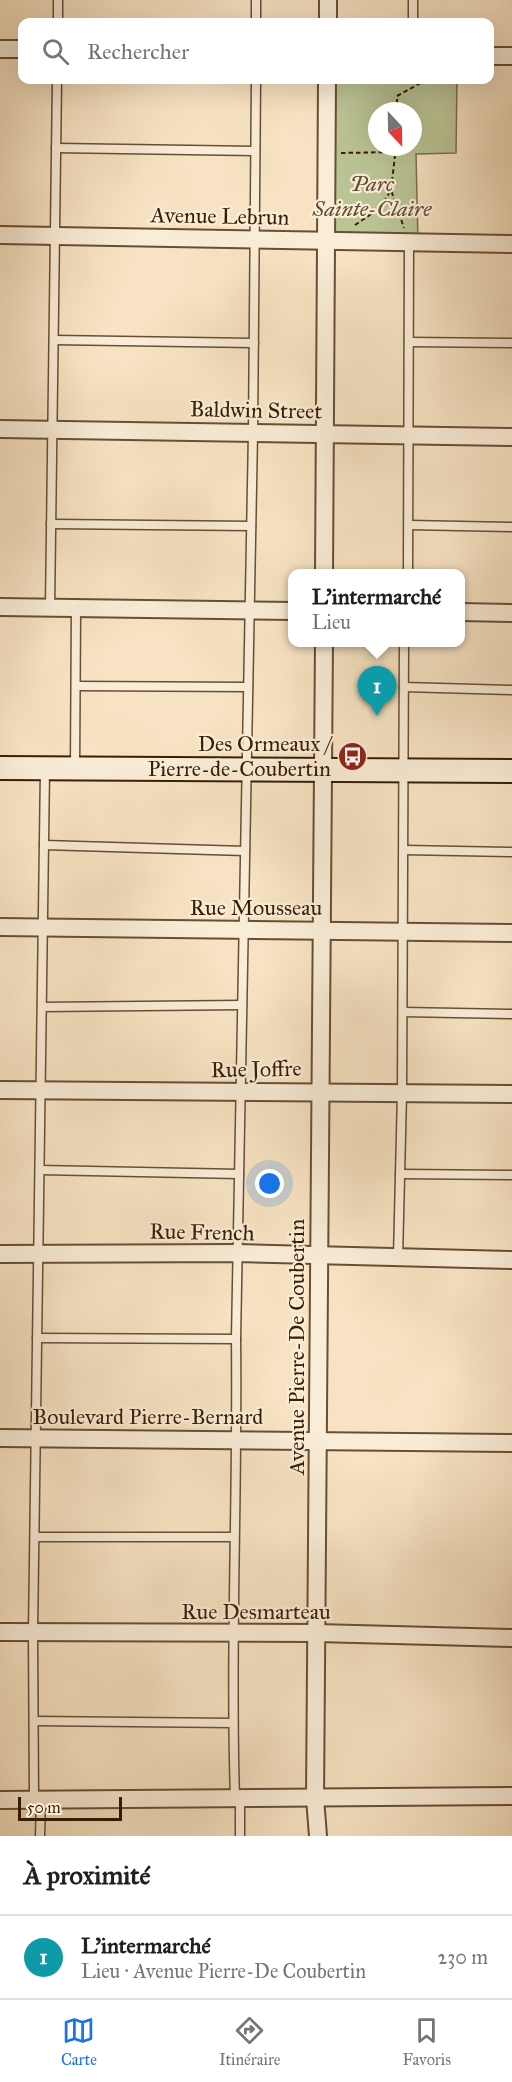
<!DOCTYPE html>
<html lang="fr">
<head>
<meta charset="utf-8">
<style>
	body { margin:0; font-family:"IM FELL Great Primer",serif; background:#f6f6f6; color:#202124 }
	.compass { position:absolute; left:368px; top:102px; width:54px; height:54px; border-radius:50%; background:#fff; box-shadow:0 6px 24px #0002; rotate:158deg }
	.scale { position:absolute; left:18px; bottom:15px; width:104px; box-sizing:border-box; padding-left:6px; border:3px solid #391d03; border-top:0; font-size:16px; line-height:21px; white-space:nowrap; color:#391d03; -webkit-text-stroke:4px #faedd8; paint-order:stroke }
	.you { position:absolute; left:270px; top:1184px; width:21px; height:21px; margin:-15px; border:4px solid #fff; border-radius:50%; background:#1a73e8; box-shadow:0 0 0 9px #1a73e833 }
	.badge { display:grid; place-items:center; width:39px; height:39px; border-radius:50%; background:#1a73e8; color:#fff; font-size:20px; font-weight:700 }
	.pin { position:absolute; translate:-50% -50px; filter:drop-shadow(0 2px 3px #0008) }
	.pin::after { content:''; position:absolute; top:32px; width:21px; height:18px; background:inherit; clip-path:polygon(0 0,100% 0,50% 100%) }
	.popup { position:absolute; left:288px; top:569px; width:177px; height:78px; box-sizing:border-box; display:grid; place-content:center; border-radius:12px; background:#fff; filter:drop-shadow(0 2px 4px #0005); font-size:20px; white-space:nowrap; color:#757577 }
	.popup b { font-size:22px; color:#202124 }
	.popup::after { content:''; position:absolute; left:50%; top:100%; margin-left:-12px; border:12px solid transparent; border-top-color:#fff }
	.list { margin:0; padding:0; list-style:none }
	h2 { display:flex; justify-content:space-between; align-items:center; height:78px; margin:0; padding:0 24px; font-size:26px }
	h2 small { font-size:20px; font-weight:400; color:#757577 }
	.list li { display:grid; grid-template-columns:39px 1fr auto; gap:18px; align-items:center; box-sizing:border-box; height:84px; padding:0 24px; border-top:2px solid #e0e0e0 }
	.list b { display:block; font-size:22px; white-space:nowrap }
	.list p { margin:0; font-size:20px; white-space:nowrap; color:#757577 }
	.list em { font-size:20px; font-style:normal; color:#757577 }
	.icon { flex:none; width:33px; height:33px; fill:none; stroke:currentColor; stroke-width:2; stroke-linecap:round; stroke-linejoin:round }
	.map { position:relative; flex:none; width:512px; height:1836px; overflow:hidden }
	.search { position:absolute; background:#fff; box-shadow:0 6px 24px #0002; left:18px; right:18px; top:18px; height:66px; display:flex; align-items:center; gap:15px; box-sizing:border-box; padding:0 21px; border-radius:12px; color:#757577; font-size:22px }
	.sheet { height:162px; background:#fff }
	nav { display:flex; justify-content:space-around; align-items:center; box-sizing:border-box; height:84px; border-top:2px solid #e0e0e0; background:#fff; font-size:16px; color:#757577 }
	nav a { display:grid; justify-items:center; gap:3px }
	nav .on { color:#1a73e8 }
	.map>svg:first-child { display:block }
</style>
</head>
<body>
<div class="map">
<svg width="512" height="1836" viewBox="0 0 512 1836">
	<rect width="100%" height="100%" fill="#f7e3c3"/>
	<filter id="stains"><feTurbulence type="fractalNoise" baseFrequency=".00333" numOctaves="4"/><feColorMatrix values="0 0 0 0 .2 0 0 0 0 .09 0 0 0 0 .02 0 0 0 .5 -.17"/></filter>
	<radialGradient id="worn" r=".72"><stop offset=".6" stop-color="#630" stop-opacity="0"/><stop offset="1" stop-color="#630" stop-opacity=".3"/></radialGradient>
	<path fill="#bbc495" stroke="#7a704c" stroke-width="1.5" fill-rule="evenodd" d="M327,80H457L456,153L416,154L418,242L326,240ZM377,111H413V147H377Z"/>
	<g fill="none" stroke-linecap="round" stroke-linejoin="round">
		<defs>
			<g id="lane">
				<path d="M58,22V0"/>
				<path d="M256,22V0"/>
				<path d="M413,22V0"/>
				<path d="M56,148L255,151"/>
				<path d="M54,340L254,343"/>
				<path d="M409,342L512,343"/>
				<path d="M51,524L251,526"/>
				<path d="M409,525L512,527"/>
				<path d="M408,574L409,242"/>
				<path d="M50,608L57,80"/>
				<path d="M76,686L248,687"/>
				<path d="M404,687L512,690"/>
				<path d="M75,769L76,608"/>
				<path d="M44,845L245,851"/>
				<path d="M404,850L512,852"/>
				<path d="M42,1007L242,1005"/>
				<path d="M403,1012L512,1014"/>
				<path d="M40,1170L239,1174"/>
				<path d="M400,1174L512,1175"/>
				<path d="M398,1258L402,1093L404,642"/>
				<path d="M37,1338L236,1339C238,1492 230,1645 235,1799"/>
				<path d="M236,1339L253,433L256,80"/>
				<path d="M36,1537H234"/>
				<path d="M34,1721L232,1723"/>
				<path d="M240,1799V1836"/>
				<path d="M34,1800L33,1632L45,769"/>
				<path d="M40,1836L41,1800"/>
			</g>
			<g id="street">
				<path d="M328,22V0"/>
				<path d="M0,49H22"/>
				<path d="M490,56H512"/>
				<path d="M0,235L512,244"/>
				<path d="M0,429L512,437"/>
				<path d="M324,574L327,80"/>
				<path d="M0,607L293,611"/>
				<path d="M461,612L512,613"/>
				<path d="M0,927L512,933"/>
				<path d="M0,1090L512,1094"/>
				<path d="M0,1254L238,1253L512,1260"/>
				<path d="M0,1438L512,1443"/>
				<path d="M0,1632L317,1633L512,1638"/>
				<path d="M0,1800L512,1796"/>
				<path d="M318,1836L315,1798L324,642"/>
			</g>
			<path id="secondary" d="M0,768L512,771"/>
		</defs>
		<use href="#lane" stroke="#684e33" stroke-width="11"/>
		<use href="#street" stroke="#684e33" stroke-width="20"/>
		<use href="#secondary" stroke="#391d03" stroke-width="26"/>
		<g stroke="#391d03" stroke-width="2" stroke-dasharray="4.5 3" stroke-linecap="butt">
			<path d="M397,111V96L426,80"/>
			<path d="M396,147L391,190L404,228"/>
			<path d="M341,153L395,152"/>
			<path d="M355,225L380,208L391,190"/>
		</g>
		<use href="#lane" stroke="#faedd8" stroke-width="8"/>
		<use href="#street" stroke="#faedd8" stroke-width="16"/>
		<use href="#secondary" stroke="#faedd8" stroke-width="22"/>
	</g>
	<defs>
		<symbol id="bus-disc" viewBox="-11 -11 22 22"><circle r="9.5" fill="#8f2418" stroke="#faedd8"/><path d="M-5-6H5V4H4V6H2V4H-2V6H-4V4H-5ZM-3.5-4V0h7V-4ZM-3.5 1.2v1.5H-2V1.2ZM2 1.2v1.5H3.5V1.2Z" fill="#fff"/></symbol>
	</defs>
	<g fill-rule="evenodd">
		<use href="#bus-disc" x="336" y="740" width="33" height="33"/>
	</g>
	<g text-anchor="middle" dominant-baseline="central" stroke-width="4.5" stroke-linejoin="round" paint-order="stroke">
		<g font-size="22" font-style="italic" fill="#604f2f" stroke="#faedd8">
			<text x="372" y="183">Parc<tspan x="372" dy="25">Sainte-Claire</tspan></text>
		</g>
		<g font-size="22" fill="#391d03" stroke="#faedd8">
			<text transform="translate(220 216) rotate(1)">Avenue Lebrun</text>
			<text transform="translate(256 410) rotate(1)">Baldwin Street</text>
			<text x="256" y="907">Rue Mousseau</text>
			<text transform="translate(256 1069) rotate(-1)">Rue Joffre</text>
			<text transform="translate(202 1232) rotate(1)">Rue French</text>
			<text transform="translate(296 1347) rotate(-90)">Avenue Pierre-De Coubertin</text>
			<text x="148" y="1416">Boulevard Pierre-Bernard</text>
			<text x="256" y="1611">Rue Desmarteau</text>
		</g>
		<g font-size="22" fill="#391d03" stroke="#faedd8" text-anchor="end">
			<text x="331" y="743">Des Ormeaux /<tspan x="331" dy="25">Pierre-de-Coubertin</tspan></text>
		</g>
	</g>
	<rect width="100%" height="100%" filter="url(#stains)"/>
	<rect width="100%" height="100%" fill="url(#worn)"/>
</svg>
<svg class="compass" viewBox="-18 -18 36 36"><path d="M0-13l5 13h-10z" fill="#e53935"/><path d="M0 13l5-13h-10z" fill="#757577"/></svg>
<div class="scale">50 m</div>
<div class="you"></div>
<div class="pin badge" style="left:377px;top:716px;background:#0f9aa8">1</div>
<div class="popup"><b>L'intermarché</b>Lieu</div>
<div class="search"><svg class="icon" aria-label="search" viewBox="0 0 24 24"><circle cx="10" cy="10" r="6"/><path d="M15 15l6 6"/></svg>Rechercher</div>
</div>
<section class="sheet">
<h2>À proximité<small></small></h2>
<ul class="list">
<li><span class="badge" style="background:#0f9aa8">1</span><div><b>L'intermarché</b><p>Lieu · Avenue Pierre-De Coubertin</p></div><em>230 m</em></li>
</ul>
</section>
<nav>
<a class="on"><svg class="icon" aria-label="map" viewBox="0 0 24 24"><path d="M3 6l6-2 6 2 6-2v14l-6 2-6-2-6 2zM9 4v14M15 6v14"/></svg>Carte</a>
<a><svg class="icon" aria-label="directions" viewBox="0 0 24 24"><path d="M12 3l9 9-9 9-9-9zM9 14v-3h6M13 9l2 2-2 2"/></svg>Itinéraire</a>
<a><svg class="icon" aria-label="saved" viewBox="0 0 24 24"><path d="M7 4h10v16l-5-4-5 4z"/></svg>Favoris</a>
</nav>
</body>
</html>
